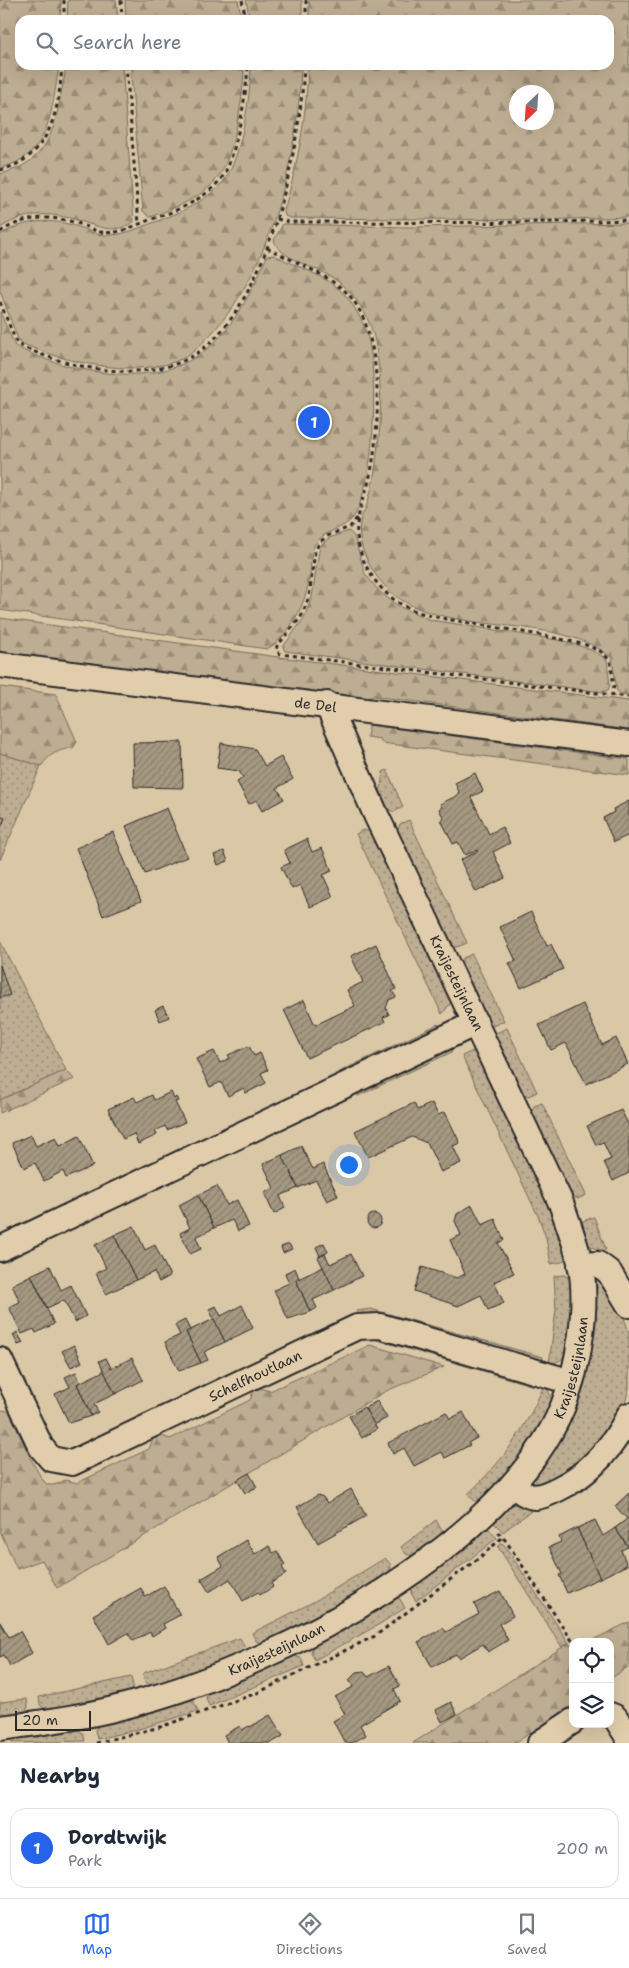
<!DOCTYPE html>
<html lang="en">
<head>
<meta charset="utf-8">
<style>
	body { margin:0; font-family:"Shantell Sans",sans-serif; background:#f6f6f7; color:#1f2937 }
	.controls { position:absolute; right:15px; bottom:15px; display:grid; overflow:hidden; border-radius:10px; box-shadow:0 5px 20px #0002 }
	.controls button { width:45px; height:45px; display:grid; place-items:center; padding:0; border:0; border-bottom:1px solid #e0e1e3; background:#fff; color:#1f2937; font:25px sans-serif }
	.compass { position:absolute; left:509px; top:85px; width:45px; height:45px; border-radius:50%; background:#fff; box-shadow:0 5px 20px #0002; rotate:205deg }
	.scale { position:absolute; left:15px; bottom:12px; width:76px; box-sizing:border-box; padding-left:5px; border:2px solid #2b2b2b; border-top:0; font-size:14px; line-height:18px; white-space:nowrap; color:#2b2b2b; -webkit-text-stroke:4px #e1cdab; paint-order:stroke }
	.you { position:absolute; left:348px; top:1164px; width:18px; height:18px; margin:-12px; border:4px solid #fff; border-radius:50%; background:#1a73e8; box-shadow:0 0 0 8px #1a73e833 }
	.badge { display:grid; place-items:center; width:32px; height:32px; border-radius:50%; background:#2563eb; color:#fff; font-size:16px; font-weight:700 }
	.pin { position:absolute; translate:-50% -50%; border:2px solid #fff; box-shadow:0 1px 5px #0006 }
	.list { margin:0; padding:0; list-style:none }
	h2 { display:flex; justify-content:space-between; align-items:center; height:65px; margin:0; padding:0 20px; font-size:21px }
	h2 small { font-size:16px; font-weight:400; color:#747a83 }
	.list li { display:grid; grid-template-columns:32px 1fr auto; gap:15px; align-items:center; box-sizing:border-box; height:80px; margin:0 10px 10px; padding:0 10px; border:1px solid #e0e1e3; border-radius:15px }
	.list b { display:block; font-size:19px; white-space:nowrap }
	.list p { margin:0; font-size:16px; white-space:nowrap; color:#747a83 }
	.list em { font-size:16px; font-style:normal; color:#747a83 }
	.icon { flex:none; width:28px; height:28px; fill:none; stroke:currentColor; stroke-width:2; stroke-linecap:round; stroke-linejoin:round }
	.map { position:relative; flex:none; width:629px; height:1743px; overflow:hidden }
	.search { position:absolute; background:#fff; box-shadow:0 5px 20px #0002; left:15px; right:15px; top:15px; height:55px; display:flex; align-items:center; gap:12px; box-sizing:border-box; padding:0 18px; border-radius:15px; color:#747a83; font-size:19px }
	.sheet { height:155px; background:#fff }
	nav { display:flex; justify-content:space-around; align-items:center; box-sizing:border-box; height:70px; border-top:1px solid #e0e1e3; background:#fff; font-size:14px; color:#747a83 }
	nav a { display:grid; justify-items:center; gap:2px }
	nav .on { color:#2563eb }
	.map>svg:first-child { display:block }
</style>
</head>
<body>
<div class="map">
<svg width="629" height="1743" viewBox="0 0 629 1743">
	<defs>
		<pattern id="grass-dots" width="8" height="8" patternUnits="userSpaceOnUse" patternTransform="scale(1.25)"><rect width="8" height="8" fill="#bdad92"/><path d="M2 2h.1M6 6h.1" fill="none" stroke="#9a8d77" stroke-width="1.8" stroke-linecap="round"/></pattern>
		<pattern id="forest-firs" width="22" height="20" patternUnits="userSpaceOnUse" patternTransform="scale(1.25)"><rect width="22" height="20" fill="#bdad92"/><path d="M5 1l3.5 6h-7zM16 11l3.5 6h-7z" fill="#9a8d77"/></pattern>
		<pattern id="building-hatch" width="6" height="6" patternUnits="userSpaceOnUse" patternTransform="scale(1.25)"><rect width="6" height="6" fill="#a69981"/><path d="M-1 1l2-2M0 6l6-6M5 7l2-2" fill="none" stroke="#877d6a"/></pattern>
	</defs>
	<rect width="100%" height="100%" fill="#dac7a6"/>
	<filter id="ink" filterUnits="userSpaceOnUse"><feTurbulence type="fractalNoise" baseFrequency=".02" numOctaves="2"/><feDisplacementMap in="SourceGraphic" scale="10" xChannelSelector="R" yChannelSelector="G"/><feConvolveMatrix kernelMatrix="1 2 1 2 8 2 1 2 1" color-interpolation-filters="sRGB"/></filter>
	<g filter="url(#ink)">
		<g fill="url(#grass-dots)" stroke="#746c5e">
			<path d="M0,753L41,766L0,860Z"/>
			<path d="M387,770L403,807L394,812L384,807L380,793L383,772Z"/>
			<path d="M409,820L467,943L457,947L451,945L397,832L400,824Z"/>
			<path d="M363,830L373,832L453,1000L442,1014L356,834Z"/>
			<path d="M0,941L66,1070L0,1100Z"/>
			<path d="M472,954L504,1021L490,1027L460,964L463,958Z"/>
			<path d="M438,1024L441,1030L337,1078L335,1074Z"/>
			<path d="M507,1028L537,1092L529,1096L521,1093L494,1034Z"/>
			<path d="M449,1047L452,1052L358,1096L357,1093Z"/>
			<path d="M475,1050L553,1212L566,1258L562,1262L551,1264L546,1238L539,1218L462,1056Z"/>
			<path d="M542,1103L586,1195L578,1199L570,1196L531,1114L534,1106Z"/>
			<path d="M594,1217L606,1250C587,1251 585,1238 580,1222Z"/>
			<path d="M564,1275L570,1278C571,1295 574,1340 566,1354C562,1361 556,1362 549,1364L556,1310L554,1276Z"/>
			<path d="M598,1275L618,1301L629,1332V1388L624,1407L586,1463L540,1486L535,1480L536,1475C564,1434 587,1391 592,1341C594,1320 593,1299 594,1278Z"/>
			<path d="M371,1309L543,1357L541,1363L360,1316L356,1311Z"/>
			<path d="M367,1333L536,1381L534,1386L367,1337L360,1341L355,1339Z"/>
			<path d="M544,1385C549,1391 553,1398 551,1406C542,1440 501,1479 478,1505L468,1494C502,1462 526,1429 544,1385Z"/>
			<path d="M518,1504L531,1511L503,1532L493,1522L509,1506Z"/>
			<path d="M436,1520L442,1531L441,1536L414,1556L406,1554L401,1547Z"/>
			<path d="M487,1527L497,1538L416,1601L411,1593L412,1585Z"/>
			<path d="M502,1543L505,1546L569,1643L562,1647L498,1547Z"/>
			<path d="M385,1558L391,1565L389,1574L320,1615L264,1644L256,1641L252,1633L315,1601Z"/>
			<path d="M392,1598L400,1599L405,1608L378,1625L315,1660L311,1653L313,1645Z"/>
			<path d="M240,1638L244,1646L242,1654L152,1686L145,1682L143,1673Z"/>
			<path d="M293,1655L301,1658L304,1666L209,1706L206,1698L209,1691Z"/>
			<path d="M131,1677L133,1686L130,1693L46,1710L40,1705L39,1697Z"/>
			<path d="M27,1699L28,1707L24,1714L0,1718V1702Z"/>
			<path d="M188,1699L194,1702L198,1711L139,1729L97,1739L95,1730L100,1723Z"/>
			<path d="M76,1728L83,1733L85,1741L11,1743L15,1738Z"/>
		</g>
		<g fill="url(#forest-firs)" stroke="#746c5e" fill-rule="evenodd">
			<path d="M0,0H61L60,20H20V65H59V67C51,111 51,156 0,168Z"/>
			<path d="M68,0H116L118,20H67Z"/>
			<path d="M125,0H238L242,20H126Z"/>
			<path d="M246,0H302V20H250Z"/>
			<path d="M309,0H629V217L541,220L290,218L285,216L284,211C298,164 307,114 308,65H609V20H309ZM516,92H546V122H516Z"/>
			<path d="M66,65H122L134,222C130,224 125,227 120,228C109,231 96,226 86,223C55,212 28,210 0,228V174C42,164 53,138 60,99C62,88 65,76 66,65Z"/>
			<path d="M130,65H244C244,94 235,152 219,176C204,197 173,209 150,217L143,211Z"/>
			<path d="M251,65H301C299,151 272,268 212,333C203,342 195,352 184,358C138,380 62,362 19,342L0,291V235C27,219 50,218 79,227C88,230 96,235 105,235C123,236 138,228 155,222C180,213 205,202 223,182C241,161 251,93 251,65Z"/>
			<path d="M629,223V695L620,694L617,691L612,658C562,614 457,636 400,599C377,584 353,547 361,518C363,512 367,507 368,501C374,483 376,463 378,445C382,416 381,376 376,347C372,320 356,293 333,278C317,267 279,259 274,240L283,224L410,227Z"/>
			<path d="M274,255C297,267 329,276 346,296C358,311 367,329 370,347C377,389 375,478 355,515C345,531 322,529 314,546C310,555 311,567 310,576C306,602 291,636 267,649L0,610V312L15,346C43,361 74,369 106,373C198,383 234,334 267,256Z"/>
			<path d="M349,531L354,536L365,574L380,592L398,606L431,620L564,641C580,646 594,649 607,660L610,685L608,690L602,692L285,651L283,647L304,618L312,597L319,551L322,544L329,538Z"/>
			<path d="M0,618L278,657L629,701V730L373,696L362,701L0,654Z"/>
			<path d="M0,687L56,694L77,742L73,748C57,750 50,754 41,766L0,753Z"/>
			<path d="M369,725L629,759V775L382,743L380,739L367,737Z"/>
			<path d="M66,1070L74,1079L0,1113V1100Z"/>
			<path d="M370,1345L444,1367L386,1391L57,1588L42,1560L17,1569L0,1531V1410L9,1411C15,1424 38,1479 47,1484C53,1487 59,1483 65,1480L77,1483L149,1449L154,1436L157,1434L170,1439L250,1400L254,1389L257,1387L270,1391Z"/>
			<path d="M629,1622V1666L610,1679V1642H589Z"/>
			<path d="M569,1643L573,1649V1705L515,1743H413Z"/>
		</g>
		<g fill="url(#building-hatch)" stroke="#2b2b2b">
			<path d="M182,742L183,788L134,787L133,743Z"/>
			<path d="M221,743L255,749L265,766L281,757L293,779L277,788L284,799L262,811L256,800L249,804L237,782L243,778L239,771L217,768Z"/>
			<path d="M475,773L483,791L471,797L489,834L502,827L510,843L493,852L505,878L476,892L460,860L478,851L477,850L465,855L458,842L453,844L441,820L444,819L439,809L442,807L440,804L460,794L455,783Z"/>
			<path d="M629,801V835L614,842L603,818L614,812L613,809Z"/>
			<path d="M167,808L187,857L145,874L126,826Z"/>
			<path d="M0,816L5,818L0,830Z"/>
			<path d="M113,832L141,901L103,916L76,848Z"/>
			<path d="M307,839L312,852L322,848L332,871L323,875L333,897L310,907L300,885L292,889L281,867L290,863L284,850Z"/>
			<path d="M224,851L228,861L218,865L214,855Z"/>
			<path d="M531,912L547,946L551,944L563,969L521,988L509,963L516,961L500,927Z"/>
			<path d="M376,944L396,989L392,991L396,997L389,1000L386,1008L389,1015L383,1017L385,1022L307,1058L284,1010L304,1000L315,1025L355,1006L347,990L363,982L351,956Z"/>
			<path d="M0,965L10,995L0,998Z"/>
			<path d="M583,1004L602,1045L616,1038L628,1064L586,1084L566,1043L551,1050L539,1025Z"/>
			<path d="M163,1006L169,1017L160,1021L155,1010Z"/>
			<path d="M249,1046L254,1056L260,1053L268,1070L261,1073L266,1083L246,1093L244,1088L228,1096L221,1082L210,1087L196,1059L214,1051L220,1063L230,1058L228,1055Z"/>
			<path d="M171,1092L174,1099L176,1097L178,1101L175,1102L185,1122L167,1130L165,1126L155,1131L157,1135L138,1144L134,1134L123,1139L108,1109L134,1097L137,1102L152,1095L154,1100Z"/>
			<path d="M414,1103L417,1110L432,1103L438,1115L445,1112L460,1143L453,1146L461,1163L441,1172L427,1143L412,1137L368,1157L355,1131Z"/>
			<path d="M621,1110L629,1126V1173L613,1181L604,1162L611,1159L603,1142L596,1145L587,1126Z"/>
			<path d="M31,1135L36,1146L56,1137L60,1146L79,1136L93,1166L66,1178L63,1171L44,1181L35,1163L24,1168L12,1143Z"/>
			<path d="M301,1146L313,1169L323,1164L338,1196L327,1201L316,1180L298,1188L282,1155Z"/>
			<path d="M282,1155L298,1188L280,1196L285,1208L274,1214L264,1193L274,1188L263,1164Z"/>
			<path d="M217,1186L227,1205L237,1200L249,1226L238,1231L232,1220L214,1228L198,1195Z"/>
			<path d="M198,1195L214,1228L196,1237L201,1249L190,1254L180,1233L190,1228L179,1205Z"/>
			<path d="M472,1205L482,1225L495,1219L504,1240L498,1243L514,1273L494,1282L504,1303L488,1310L481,1295L458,1306L414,1291L422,1267L457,1278L465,1274L450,1240L461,1235L455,1221L457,1214Z"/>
			<circle cx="374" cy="1221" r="7"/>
			<path d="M134,1226L145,1250L155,1245L170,1276L159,1282L154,1272L136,1280L114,1235Z"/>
			<path d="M114,1235L136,1280L106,1294L96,1273L106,1268L95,1245Z"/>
			<path d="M324,1243L328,1252L320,1256L316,1247Z"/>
			<path d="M289,1244L292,1249L283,1253L281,1247Z"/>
			<path d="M325,1254L330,1264L351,1254L362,1276L334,1290L318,1257Z"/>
			<path d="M50,1266L61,1290L71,1285L86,1316L75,1322L64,1300L47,1308L31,1275Z"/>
			<path d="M323,1267L334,1290L313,1300L317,1308L310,1312L296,1280Z"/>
			<path d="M295,1268L299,1278L296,1280L310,1312L288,1319L274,1290L289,1283L285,1273Z"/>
			<path d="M31,1275L54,1324L36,1333L34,1329L22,1334L9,1307L20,1302L12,1285Z"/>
			<path d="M242,1305L253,1328L225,1342L209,1309L216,1306L221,1316Z"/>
			<path d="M214,1319L225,1342L204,1352L208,1360L201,1363L186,1332Z"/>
			<path d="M185,1320L190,1330L186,1332L201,1363L179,1371L165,1342L180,1335L175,1325Z"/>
			<path d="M17,1332L23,1343L18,1345L13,1335Z"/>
			<path d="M74,1345L82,1362L71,1367L62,1351Z"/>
			<path d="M106,1358L111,1368L132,1358L143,1380L115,1394L99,1361Z"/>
			<path d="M104,1371L115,1394L94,1404L98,1412L91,1416L77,1384Z"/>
			<path d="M76,1372L80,1382L77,1384L91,1416L69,1423L55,1394L70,1387L65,1377Z"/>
			<path d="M377,1401L387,1418L374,1425L365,1408Z"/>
			<path d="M364,1407L377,1429L362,1438L349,1416Z"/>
			<path d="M446,1412L450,1419L463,1412L477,1438L468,1443L470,1445L445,1458L442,1452L414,1466L404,1448L393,1454L388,1443Z"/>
			<path d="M249,1473L257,1487L245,1493L237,1480Z"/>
			<path d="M351,1489L366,1516L318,1543L297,1507L318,1495L323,1497L327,1503Z"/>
			<path d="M629,1493V1548L615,1528L627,1519L615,1506Z"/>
			<path d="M595,1520L603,1536L615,1528L628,1547L621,1550L627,1565L600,1578L577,1528Z"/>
			<path d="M577,1528L600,1578L567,1593L559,1575L562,1574L549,1547L561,1542L559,1537Z"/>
			<path d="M246,1540L255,1554L269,1546L273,1553L277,1551L285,1565L282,1567L286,1574L271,1583L273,1587L260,1595L258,1592L243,1601L230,1579L209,1592L201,1579L223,1566L218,1557Z"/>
			<path d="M164,1586L180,1615L163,1624L165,1628L152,1636L150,1632L133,1641L128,1633L109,1644L93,1615L141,1588L145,1597Z"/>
			<path d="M500,1591L513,1616L499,1624L508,1640L488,1652L483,1644L459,1658L456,1654L432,1667L418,1642L443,1628L446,1632L479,1614L474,1604Z"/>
			<path d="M0,1622L9,1637L20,1631L32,1653L10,1666L4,1655L0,1657Z"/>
			<path d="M389,1666L400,1686L394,1689L400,1701L360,1725L366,1735L352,1743H345L333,1721L345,1714L335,1697L353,1687L349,1680L357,1672L364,1671L368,1677Z"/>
			<path d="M451,1702L457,1714L442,1722L436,1710Z"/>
			<path d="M270,1715L283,1736L271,1743H228L224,1735L240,1726L242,1730L249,1726L250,1727Z"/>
		</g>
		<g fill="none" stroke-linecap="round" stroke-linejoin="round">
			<defs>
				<g id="street">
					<path id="s1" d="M0,665L629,744"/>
					<path d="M0,1249L476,1023"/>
					<path d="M580,1265L598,1264L609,1272L629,1305"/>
					<path id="s2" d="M0,1360L41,1447L51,1459L72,1463L357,1327L380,1326L571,1382"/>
					<path d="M513,1485C519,1490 527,1497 536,1497C544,1496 552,1492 558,1489C591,1473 613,1447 629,1415"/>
					<path d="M610,1715L615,1717L629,1739"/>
					<path id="s3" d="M0,1728C48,1722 97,1715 143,1701C281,1663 507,1544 563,1406C579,1366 589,1305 580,1262C575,1242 568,1223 561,1203L376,815L327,704"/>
					<path d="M540,1743L573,1721"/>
				</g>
			</defs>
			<use href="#street" stroke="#2b2b2b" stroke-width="28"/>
			<g stroke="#2b2b2b" stroke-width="3" stroke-dasharray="4 4" stroke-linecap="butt">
				<path d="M121,0L122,20"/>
				<path d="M242,0L246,20"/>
				<path d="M64,20V0"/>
				<path d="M306,20V0"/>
				<path d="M126,65L139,224"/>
				<path d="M0,170C50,158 59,111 62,65"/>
				<path d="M277,219L289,222C402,222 516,224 629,220"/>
				<path d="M0,232C27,215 51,215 80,224C87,226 94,231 101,232C118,235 134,226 149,220C174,212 203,201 221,179C236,160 247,90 248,65"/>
				<path d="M267,248C292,261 325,273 346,292C384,328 381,428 370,476C366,496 355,515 357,535C360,563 376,588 399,603C422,617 449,619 475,624C512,630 550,636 586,645L600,651L610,660L614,686L612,695"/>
				<path d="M0,302L17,344C63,367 137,383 185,360C266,322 301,146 304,65"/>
				<path d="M357,518L350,527L327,536L320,542L315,551L309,597L301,617L277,646L276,650L280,654L629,697"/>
				<path d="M498,1532L506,1541L573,1642"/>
				<path d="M96,1743L160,1727L257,1693L375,1636L479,1558L503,1537"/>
			</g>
			<use href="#street" stroke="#e1cdab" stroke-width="24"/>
		</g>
	</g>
	<g text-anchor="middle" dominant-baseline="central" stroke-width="4" stroke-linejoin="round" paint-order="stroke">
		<g font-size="14" fill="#2b2b2b" stroke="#e1cdab">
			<text stroke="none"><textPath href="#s1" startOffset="318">de Del</textPath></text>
			<text transform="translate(457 983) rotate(64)">Kraijesteijnlaan</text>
			<text stroke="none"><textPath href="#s3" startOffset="712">Kraijesteijnlaan</textPath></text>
			<text stroke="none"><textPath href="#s2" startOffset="336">Schelfhoutlaan</textPath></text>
			<text stroke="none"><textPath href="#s3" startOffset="289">Kraijesteijnlaan</textPath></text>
		</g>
	</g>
</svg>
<div class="controls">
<button><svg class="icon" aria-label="locate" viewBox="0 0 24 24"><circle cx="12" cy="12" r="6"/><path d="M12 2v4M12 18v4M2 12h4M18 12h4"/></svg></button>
<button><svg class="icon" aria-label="layers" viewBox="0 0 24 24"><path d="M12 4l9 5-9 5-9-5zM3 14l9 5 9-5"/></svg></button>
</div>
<svg class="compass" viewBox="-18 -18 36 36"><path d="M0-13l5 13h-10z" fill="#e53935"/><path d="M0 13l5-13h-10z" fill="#747a83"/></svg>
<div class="scale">20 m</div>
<div class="you"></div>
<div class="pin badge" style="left:314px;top:422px">1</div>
<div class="search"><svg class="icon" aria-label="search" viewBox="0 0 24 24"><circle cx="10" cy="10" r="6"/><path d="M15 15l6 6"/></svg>Search here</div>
</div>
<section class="sheet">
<h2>Nearby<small></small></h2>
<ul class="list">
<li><span class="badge">1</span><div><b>Dordtwijk</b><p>Park</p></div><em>200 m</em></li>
</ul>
</section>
<nav>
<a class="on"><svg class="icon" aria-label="map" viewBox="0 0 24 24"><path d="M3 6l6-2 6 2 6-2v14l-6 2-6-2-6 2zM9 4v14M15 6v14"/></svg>Map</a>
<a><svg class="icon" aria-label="directions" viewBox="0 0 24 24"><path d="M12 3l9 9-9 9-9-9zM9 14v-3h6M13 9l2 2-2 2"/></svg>Directions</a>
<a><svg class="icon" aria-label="saved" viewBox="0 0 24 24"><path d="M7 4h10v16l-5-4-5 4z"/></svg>Saved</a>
</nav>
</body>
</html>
